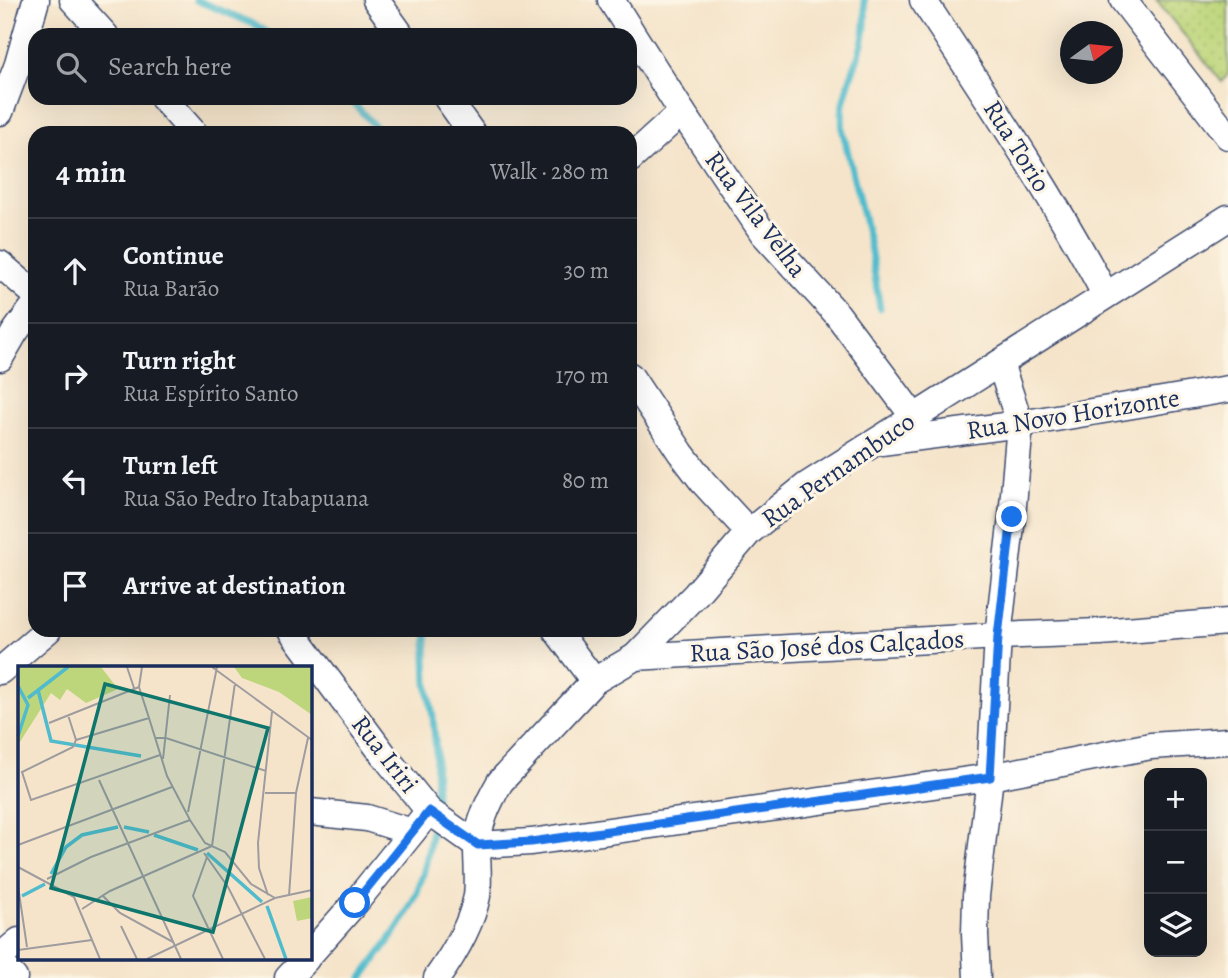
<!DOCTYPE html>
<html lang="en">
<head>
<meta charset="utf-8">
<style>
	body { margin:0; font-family:Alegreya,serif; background:#242831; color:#f1f3f6 }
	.controls { position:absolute; right:21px; bottom:21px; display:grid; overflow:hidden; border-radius:14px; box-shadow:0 7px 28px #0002 }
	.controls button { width:63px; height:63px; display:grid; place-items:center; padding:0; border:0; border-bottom:2px solid #363941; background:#171b24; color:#f1f3f6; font:35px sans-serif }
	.compass { position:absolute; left:1060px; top:21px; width:63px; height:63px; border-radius:50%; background:#171b24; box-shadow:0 7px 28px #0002; rotate:75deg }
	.stop { position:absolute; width:21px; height:21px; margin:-16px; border:5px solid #1a73e8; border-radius:50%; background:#fff }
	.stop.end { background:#1a73e8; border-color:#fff; box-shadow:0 2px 7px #0008 }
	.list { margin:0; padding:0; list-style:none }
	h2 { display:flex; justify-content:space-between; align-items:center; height:91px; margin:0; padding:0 28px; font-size:30px }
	h2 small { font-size:23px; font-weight:400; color:#9ea1a6 }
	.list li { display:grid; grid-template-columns:46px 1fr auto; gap:21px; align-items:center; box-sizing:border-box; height:105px; padding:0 28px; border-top:2px solid #363941 }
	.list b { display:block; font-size:26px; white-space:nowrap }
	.list p { margin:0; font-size:23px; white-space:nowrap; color:#9ea1a6 }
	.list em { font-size:23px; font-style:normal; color:#9ea1a6 }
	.icon { flex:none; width:38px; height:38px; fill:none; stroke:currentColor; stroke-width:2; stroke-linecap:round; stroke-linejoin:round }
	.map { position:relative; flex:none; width:1228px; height:978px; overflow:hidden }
	.search { position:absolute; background:#171b24; box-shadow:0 7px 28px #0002; left:28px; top:28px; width:609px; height:77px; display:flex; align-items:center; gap:18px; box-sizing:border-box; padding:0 24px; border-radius:21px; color:#9ea1a6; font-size:26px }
	.panel { position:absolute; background:#171b24; box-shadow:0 7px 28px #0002; left:28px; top:126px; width:609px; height:511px; border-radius:21px }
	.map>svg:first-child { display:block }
</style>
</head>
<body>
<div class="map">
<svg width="1228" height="978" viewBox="0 0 1228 978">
	<defs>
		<pattern id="grass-dots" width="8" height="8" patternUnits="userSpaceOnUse" patternTransform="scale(1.75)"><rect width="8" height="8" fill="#bed67b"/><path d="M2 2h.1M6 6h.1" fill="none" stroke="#a3b86d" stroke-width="1.8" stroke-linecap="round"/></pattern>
	</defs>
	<rect width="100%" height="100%" fill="#fcf5e5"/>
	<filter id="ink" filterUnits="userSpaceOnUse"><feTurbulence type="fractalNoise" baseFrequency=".0143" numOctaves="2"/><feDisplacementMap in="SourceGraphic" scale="14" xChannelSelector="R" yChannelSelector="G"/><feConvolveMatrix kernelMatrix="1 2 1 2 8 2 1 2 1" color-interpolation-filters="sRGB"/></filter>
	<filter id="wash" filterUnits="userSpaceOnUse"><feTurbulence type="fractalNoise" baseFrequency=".00686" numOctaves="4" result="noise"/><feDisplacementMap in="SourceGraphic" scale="28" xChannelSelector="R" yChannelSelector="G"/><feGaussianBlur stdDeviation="1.57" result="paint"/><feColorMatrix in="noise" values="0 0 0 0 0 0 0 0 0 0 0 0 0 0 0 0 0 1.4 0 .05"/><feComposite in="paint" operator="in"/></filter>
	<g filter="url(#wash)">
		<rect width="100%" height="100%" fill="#f5e4ca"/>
		<path fill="url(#grass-dots)" stroke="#6c826c" stroke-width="2" d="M1156,0H1228V74L1222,82Z"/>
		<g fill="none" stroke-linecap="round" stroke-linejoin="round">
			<g stroke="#50bbcc" stroke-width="7">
				<path d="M196,0L256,25L270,35"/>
				<path d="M864,0C871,44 851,65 843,104C842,113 842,123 843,132L870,246L880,308"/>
				<path d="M349,98L381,133"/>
				<path d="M428,630L426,655L427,683L433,717L436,751L435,807"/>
				<path d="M362,978C380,953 400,928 413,901C425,877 429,848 433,822"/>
			</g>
		</g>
	</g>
	<g filter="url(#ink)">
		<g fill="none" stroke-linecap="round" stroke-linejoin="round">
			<defs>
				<g id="minor">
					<path d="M73,0L105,35"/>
					<path d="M376,0L401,35"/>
					<path d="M611,0L682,112L763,233L837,314L914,417"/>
					<path d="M923,0C986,96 1051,192 1105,294"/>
					<path d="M1123,0L1228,136"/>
					<path d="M163,98L194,133"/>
					<path d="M447,98L472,133"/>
					<path d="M0,112L18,64L36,0"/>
					<path d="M630,159L682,112"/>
					<path d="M0,264L35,294"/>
					<path d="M0,358L15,332L35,305"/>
					<path d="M630,376L681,453L703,482L749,532"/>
					<path d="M881,442L1020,424L1228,389"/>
					<path d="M291,630L383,754L429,811L477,845L531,842L990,777L1151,746L1228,741"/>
					<path d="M556,630L594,681"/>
					<path d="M635,657L998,636L1100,632L1228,622"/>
					<path d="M0,671L48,630"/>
					<path d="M310,812L367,818L412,832"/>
					<path d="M310,954L355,903L429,811"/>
					<path d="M0,957L19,941"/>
					<path d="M0,962L14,978"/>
					<path d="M288,978L306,959"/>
					<path d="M437,978C454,954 471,926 477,896C479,880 477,864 477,848C478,824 488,803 500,782L594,681L635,657L696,594L749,532L806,486L1228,218"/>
					<path d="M977,978L975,934L976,896L990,777L998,636L1012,517L1020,424L1000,363"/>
				</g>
			</defs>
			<use href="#minor" stroke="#3c4a6e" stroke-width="29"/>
			<use href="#minor" stroke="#fff" stroke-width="26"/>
		</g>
	</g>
	<g fill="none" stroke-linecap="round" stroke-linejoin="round" filter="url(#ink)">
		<path stroke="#1a73e8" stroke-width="9" d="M355,903L429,811L478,845L531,842L990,777L998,636L1012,517"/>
	</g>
	<g text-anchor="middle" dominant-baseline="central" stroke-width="6" stroke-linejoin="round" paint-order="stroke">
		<g font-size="26" fill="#1b2f5e" stroke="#fcf5e5">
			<text transform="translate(1017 146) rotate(58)">Rua Torio</text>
			<text transform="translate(756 214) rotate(53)">Rua Vila Velha</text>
			<text transform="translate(1073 414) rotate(-9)">Rua Novo Horizonte</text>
			<text transform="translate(838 470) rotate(-35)">Rua Pernambuco</text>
			<text transform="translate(827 646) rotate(-3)">Rua São José dos Calçados</text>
			<text transform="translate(385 754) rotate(52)">Rua Iriri</text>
		</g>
	</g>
	<g transform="translate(18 666)">
		<rect width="294" height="294" fill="#f5e4ca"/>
		<path d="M0,1H83L100,23L68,37L49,23L42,34L33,27L0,79ZM216,1H294V49L261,26L224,12Z" fill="#bed67b"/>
		<path d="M294,231V252L279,255L275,235Z" fill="#bed67b"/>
		<path fill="none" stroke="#50bbcc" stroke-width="3.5" d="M0,20L10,39L0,70M20,24L33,75L123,90M10,32L50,1M106,161L131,166M136,169L180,184M189,187L244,236M33,208L48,181L64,169L100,161M4,230L27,218M249,240L268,293"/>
		<path fill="none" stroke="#9e9c9f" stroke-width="2" d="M109,1L116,22M124,1L121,21L131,52L149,110L172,154L187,177L207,186L233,218L257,232M194,1L294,74M50,49L58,74L55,81L4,106L13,134L142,89M31,57L121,21M137,72H148L248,105M58,74L131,52M145,93L152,29M81,114L163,293M247,127H278M170,146L199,1M0,179L154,121M186,187L210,221L247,293M189,191L175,230L205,293M0,201L56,231L82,293M29,213L73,191L172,154M0,220L9,281M84,229L102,247L155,276M250,229L241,202L240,177L254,46M271,230L278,127L290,72M64,243L92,225L194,180L217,17M103,260L119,293M0,284L74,274M129,293L257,232L294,224"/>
		<path fill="#0f766e" fill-opacity="0.15" stroke="#0f766e" stroke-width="3.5" d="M87,18L250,62L195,266L33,222Z"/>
		<rect width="294" height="294" fill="none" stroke="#1b2f5e" stroke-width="3.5"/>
	</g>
</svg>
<div class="controls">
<button>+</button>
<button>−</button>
<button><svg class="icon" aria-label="layers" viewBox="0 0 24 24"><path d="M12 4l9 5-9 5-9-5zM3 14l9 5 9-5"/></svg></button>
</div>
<svg class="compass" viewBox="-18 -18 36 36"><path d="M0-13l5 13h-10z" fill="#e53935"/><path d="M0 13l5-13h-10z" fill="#9ea1a6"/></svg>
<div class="stop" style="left:355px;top:903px"></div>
<div class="stop end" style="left:1012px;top:517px"></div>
<div class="search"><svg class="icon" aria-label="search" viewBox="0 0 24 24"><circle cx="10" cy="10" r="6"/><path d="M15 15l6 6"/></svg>Search here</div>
<section class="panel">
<h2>4 min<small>Walk · 280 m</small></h2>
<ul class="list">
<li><svg class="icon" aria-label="ahead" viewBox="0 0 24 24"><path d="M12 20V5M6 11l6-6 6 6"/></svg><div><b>Continue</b><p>Rua Barão</p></div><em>30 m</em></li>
<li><svg class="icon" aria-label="right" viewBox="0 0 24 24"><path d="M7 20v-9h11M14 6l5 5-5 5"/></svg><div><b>Turn right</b><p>Rua Espírito Santo</p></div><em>170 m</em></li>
<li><svg class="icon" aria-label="left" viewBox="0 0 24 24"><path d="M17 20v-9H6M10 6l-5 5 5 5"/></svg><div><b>Turn left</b><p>Rua São Pedro Itabapuana</p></div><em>80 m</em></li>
<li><svg class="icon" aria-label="arrive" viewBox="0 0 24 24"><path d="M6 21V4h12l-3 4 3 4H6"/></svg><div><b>Arrive at destination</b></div></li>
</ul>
</section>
</div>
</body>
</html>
